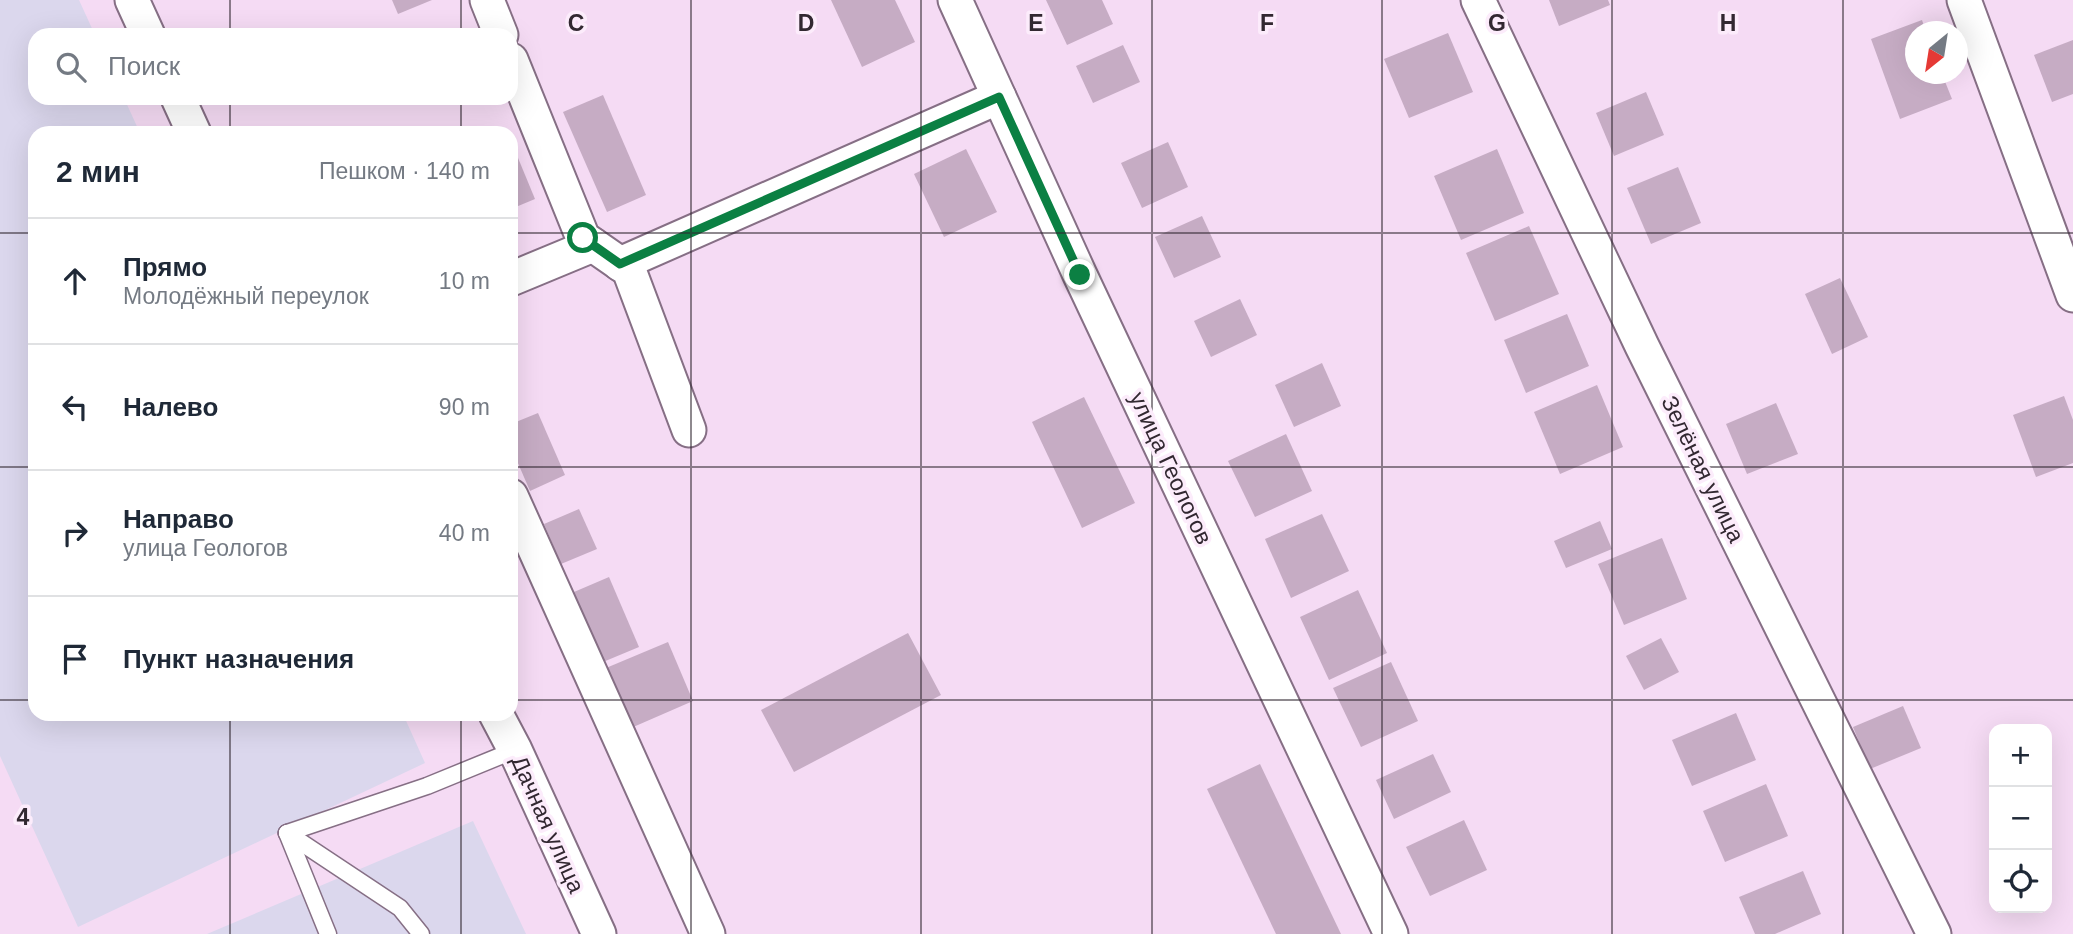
<!DOCTYPE html>
<html lang="ru">
<head>
<meta charset="utf-8">
<style>
	body { margin:0; font-family:Helvetica,sans-serif; background:#f2f2f3; color:#1f2937 }
	.controls { position:absolute; right:21px; bottom:21px; display:grid; overflow:hidden; border-radius:14px; box-shadow:0 7px 28px #0002 }
	.controls button { width:63px; height:63px; display:grid; place-items:center; padding:0; border:0; border-bottom:2px solid #e0e1e3; background:#fff; color:#1f2937; font:35px sans-serif }
	.compass { position:absolute; left:1905px; top:21px; width:63px; height:63px; border-radius:50%; background:#fff; box-shadow:0 7px 28px #0002; rotate:210deg }
	.stop { position:absolute; width:21px; height:21px; margin:-16px; border:5px solid #0b8043; border-radius:50%; background:#fff }
	.stop.end { background:#0b8043; border-color:#fff; box-shadow:0 2px 7px #0008 }
	.list { margin:0; padding:0; list-style:none }
	h2 { display:flex; justify-content:space-between; align-items:center; height:91px; margin:0; padding:0 28px; font-size:30px }
	h2 small { font-size:23px; font-weight:400; color:#747a83 }
	.list li { display:grid; grid-template-columns:46px 1fr auto; gap:21px; align-items:center; box-sizing:border-box; height:126px; padding:0 28px; border-top:2px solid #e0e1e3 }
	.list b { display:block; font-size:26px; white-space:nowrap }
	.list p { margin:0; font-size:23px; white-space:nowrap; color:#747a83 }
	.list em { font-size:23px; font-style:normal; color:#747a83 }
	.icon { flex:none; width:38px; height:38px; fill:none; stroke:currentColor; stroke-width:2; stroke-linecap:round; stroke-linejoin:round }
	.map { position:relative; flex:none; width:2073px; height:934px; overflow:hidden }
	.search { position:absolute; background:#fff; box-shadow:0 7px 28px #0002; left:28px; top:28px; width:490px; height:77px; display:flex; align-items:center; gap:18px; box-sizing:border-box; padding:0 24px; border-radius:21px; color:#747a83; font-size:26px }
	.panel { position:absolute; background:#fff; box-shadow:0 7px 28px #0002; left:28px; top:126px; width:490px; height:595px; border-radius:21px }
	.map>svg:first-child { display:block }
</style>
</head>
<body>
<div class="map">
<svg width="2073" height="934" viewBox="0 0 2073 934">
	<rect width="100%" height="100%" fill="#f5dbf4"/>
	<g fill="#dbd7ed">
		<path d="M0,0H79L95,35H35V98H124L140,133H35V714H403L425,763L78,927L0,756Z"/>
		<path d="M473,821L526,934H207Z"/>
	</g>
	<g fill="#c6acc4">
		<path d="M392,0H432L398,14Z"/>
		<path d="M831,0H895L915,42L862,67Z"/>
		<path d="M1046,0H1102L1113,24L1067,45Z"/>
		<path d="M1549,0H1608L1610,5L1559,26Z"/>
		<path d="M1922,20L1926,32H1916V74H1942L1952,99L1900,119L1871,39Z"/>
		<path d="M1448,33L1473,92L1409,118L1384,59Z"/>
		<path d="M2073,40V94L2052,102L2034,55Z"/>
		<path d="M1123,45L1140,82L1093,103L1076,66Z"/>
		<path d="M1646,92L1664,135L1614,156L1596,113Z"/>
		<path d="M603,95L646,195L607,212L563,112Z"/>
		<path d="M511,141L535,199L511,209Z"/>
		<path d="M1168,142L1188,187L1142,208L1121,163Z"/>
		<path d="M966,149L997,212L944,237L914,174Z"/>
		<path d="M1497,149L1524,213L1461,240L1434,176Z"/>
		<path d="M1678,167L1701,223L1651,244L1627,188Z"/>
		<path d="M1202,216L1221,257L1174,278L1155,237Z"/>
		<path d="M1529,226L1559,294L1495,321L1466,253Z"/>
		<path d="M1840,278L1868,337L1832,354L1805,294Z"/>
		<path d="M1240,299L1257,335L1211,357L1194,321Z"/>
		<path d="M1567,314L1589,366L1526,393L1504,340Z"/>
		<path d="M1322,363L1341,406L1294,427L1275,385Z"/>
		<path d="M1597,385L1623,447L1560,474L1534,412Z"/>
		<path d="M2064,396L2073,420V463L2036,477L2013,415Z"/>
		<path d="M1084,397L1135,503L1082,528L1032,422Z"/>
		<path d="M1776,403L1798,454L1747,474L1726,424Z"/>
		<path d="M538,413L565,475L530,491L511,447V424Z"/>
		<path d="M1286,434L1312,491L1255,517L1228,461Z"/>
		<path d="M579,509L597,549L561,564L544,524Z"/>
		<path d="M1322,514L1349,571L1291,598L1265,539Z"/>
		<path d="M1600,521L1612,549L1566,568L1554,541Z"/>
		<path d="M1662,538L1687,599L1624,625L1598,564Z"/>
		<path d="M609,577L639,647L603,662L574,592Z"/>
		<path d="M1358,590L1387,653L1329,680L1300,617Z"/>
		<path d="M908,633L941,695L794,772L761,710Z"/>
		<path d="M1661,638L1679,672L1644,690L1626,656Z"/>
		<path d="M668,642L693,701L631,728L606,668Z"/>
		<path d="M1391,662L1418,721L1361,747L1333,688Z"/>
		<path d="M1903,706L1921,748L1870,769L1853,727Z"/>
		<path d="M1736,713L1756,760L1692,786L1672,740Z"/>
		<path d="M1433,754L1451,792L1394,819L1376,780Z"/>
		<path d="M1260,764L1341,934H1276L1207,789Z"/>
		<path d="M1766,784L1788,836L1725,862L1703,811Z"/>
		<path d="M1464,820L1487,870L1430,896L1406,847Z"/>
		<path d="M1803,871L1821,914L1775,934H1755L1739,897Z"/>
	</g>
	<g fill="none" stroke-linecap="round" stroke-linejoin="round">
		<defs>
			<g id="service">
				<path d="M287,833L427,786L515,750"/>
				<path d="M287,833L400,908L421,934"/>
				<path d="M287,833L328,934"/>
			</g>
			<g id="minor">
				<path d="M132,0L148,35"/>
				<path d="M487,0L501,35"/>
				<path d="M955,0L1080,275L1391,934"/>
				<path d="M1478,0L1642,346L1934,934"/>
				<path d="M1964,0L2073,295"/>
				<path d="M511,60L583,238L629,270L689,430"/>
				<path d="M178,98L194,133"/>
				<path d="M620,264L999,97"/>
				<path d="M511,279L593,245"/>
				<path d="M511,496L708,934"/>
				<path d="M496,714L515,750L599,934"/>
			</g>
		</defs>
		<use href="#service" stroke="#866f85" stroke-width="19"/>
		<use href="#minor" stroke="#866f85" stroke-width="37"/>
		<use href="#service" stroke="#fff" stroke-width="16"/>
		<use href="#minor" stroke="#fff" stroke-width="33"/>
	</g>
	<g fill="none" stroke-linecap="round" stroke-linejoin="round">
		<path stroke="#0b8043" stroke-width="9" d="M583,238L620,264L999,97L1080,275"/>
	</g>
	<path fill="none" stroke="#322831" stroke-width="2" stroke-opacity="0.55" d="M230,0V35M461,0V35M691,0V934M921,0V934M1152,0V934M1382,0V934M1612,0V934M1843,0V934M230,98V133M461,98V133M0,233H35M511,233H2073M0,467H35M511,467H2073M0,700H35M511,700H2073M230,714V934M461,714V934"/>
	<g text-anchor="middle" dominant-baseline="central" stroke-width="7" stroke-linejoin="round" paint-order="stroke">
		<g font-size="23" fill="#322831" stroke="#fcecfb">
			<text transform="translate(1171 468) rotate(65)">улица Геологов</text>
			<text transform="translate(1703 469) rotate(64)">Зелёная улица</text>
			<text transform="translate(548 824) rotate(66)">Дачная улица</text>
		</g>
	</g>
	<g font-size="23" text-anchor="middle" font-weight="bold" fill="#322831" stroke="#fcecfb" stroke-width="7" stroke-linejoin="round" paint-order="stroke">
		<text x="576" y="31">C</text>
		<text x="806" y="31">D</text>
		<text x="1036" y="31">E</text>
		<text x="1267" y="31">F</text>
		<text x="1497" y="31">G</text>
		<text x="1728" y="31">H</text>
		<text x="23" y="825">4</text>
	</g>
</svg>
<div class="controls">
<button>+</button>
<button>−</button>
<button><svg class="icon" aria-label="locate" viewBox="0 0 24 24"><circle cx="12" cy="12" r="6"/><path d="M12 2v4M12 18v4M2 12h4M18 12h4"/></svg></button>
</div>
<svg class="compass" viewBox="-18 -18 36 36"><path d="M0-13l5 13h-10z" fill="#e53935"/><path d="M0 13l5-13h-10z" fill="#747a83"/></svg>
<div class="stop" style="left:583px;top:238px"></div>
<div class="stop end" style="left:1080px;top:275px"></div>
<div class="search"><svg class="icon" aria-label="search" viewBox="0 0 24 24"><circle cx="10" cy="10" r="6"/><path d="M15 15l6 6"/></svg>Поиск</div>
<section class="panel">
<h2>2 мин<small>Пешком · 140 m</small></h2>
<ul class="list">
<li><svg class="icon" aria-label="ahead" viewBox="0 0 24 24"><path d="M12 20V5M6 11l6-6 6 6"/></svg><div><b>Прямо</b><p>Молодёжный переулок</p></div><em>10 m</em></li>
<li><svg class="icon" aria-label="left" viewBox="0 0 24 24"><path d="M17 20v-9H6M10 6l-5 5 5 5"/></svg><div><b>Налево</b></div><em>90 m</em></li>
<li><svg class="icon" aria-label="right" viewBox="0 0 24 24"><path d="M7 20v-9h11M14 6l5 5-5 5"/></svg><div><b>Направо</b><p>улица Геологов</p></div><em>40 m</em></li>
<li><svg class="icon" aria-label="arrive" viewBox="0 0 24 24"><path d="M6 21V4h12l-3 4 3 4H6"/></svg><div><b>Пункт назначения</b></div></li>
</ul>
</section>
</div>
</body>
</html>
